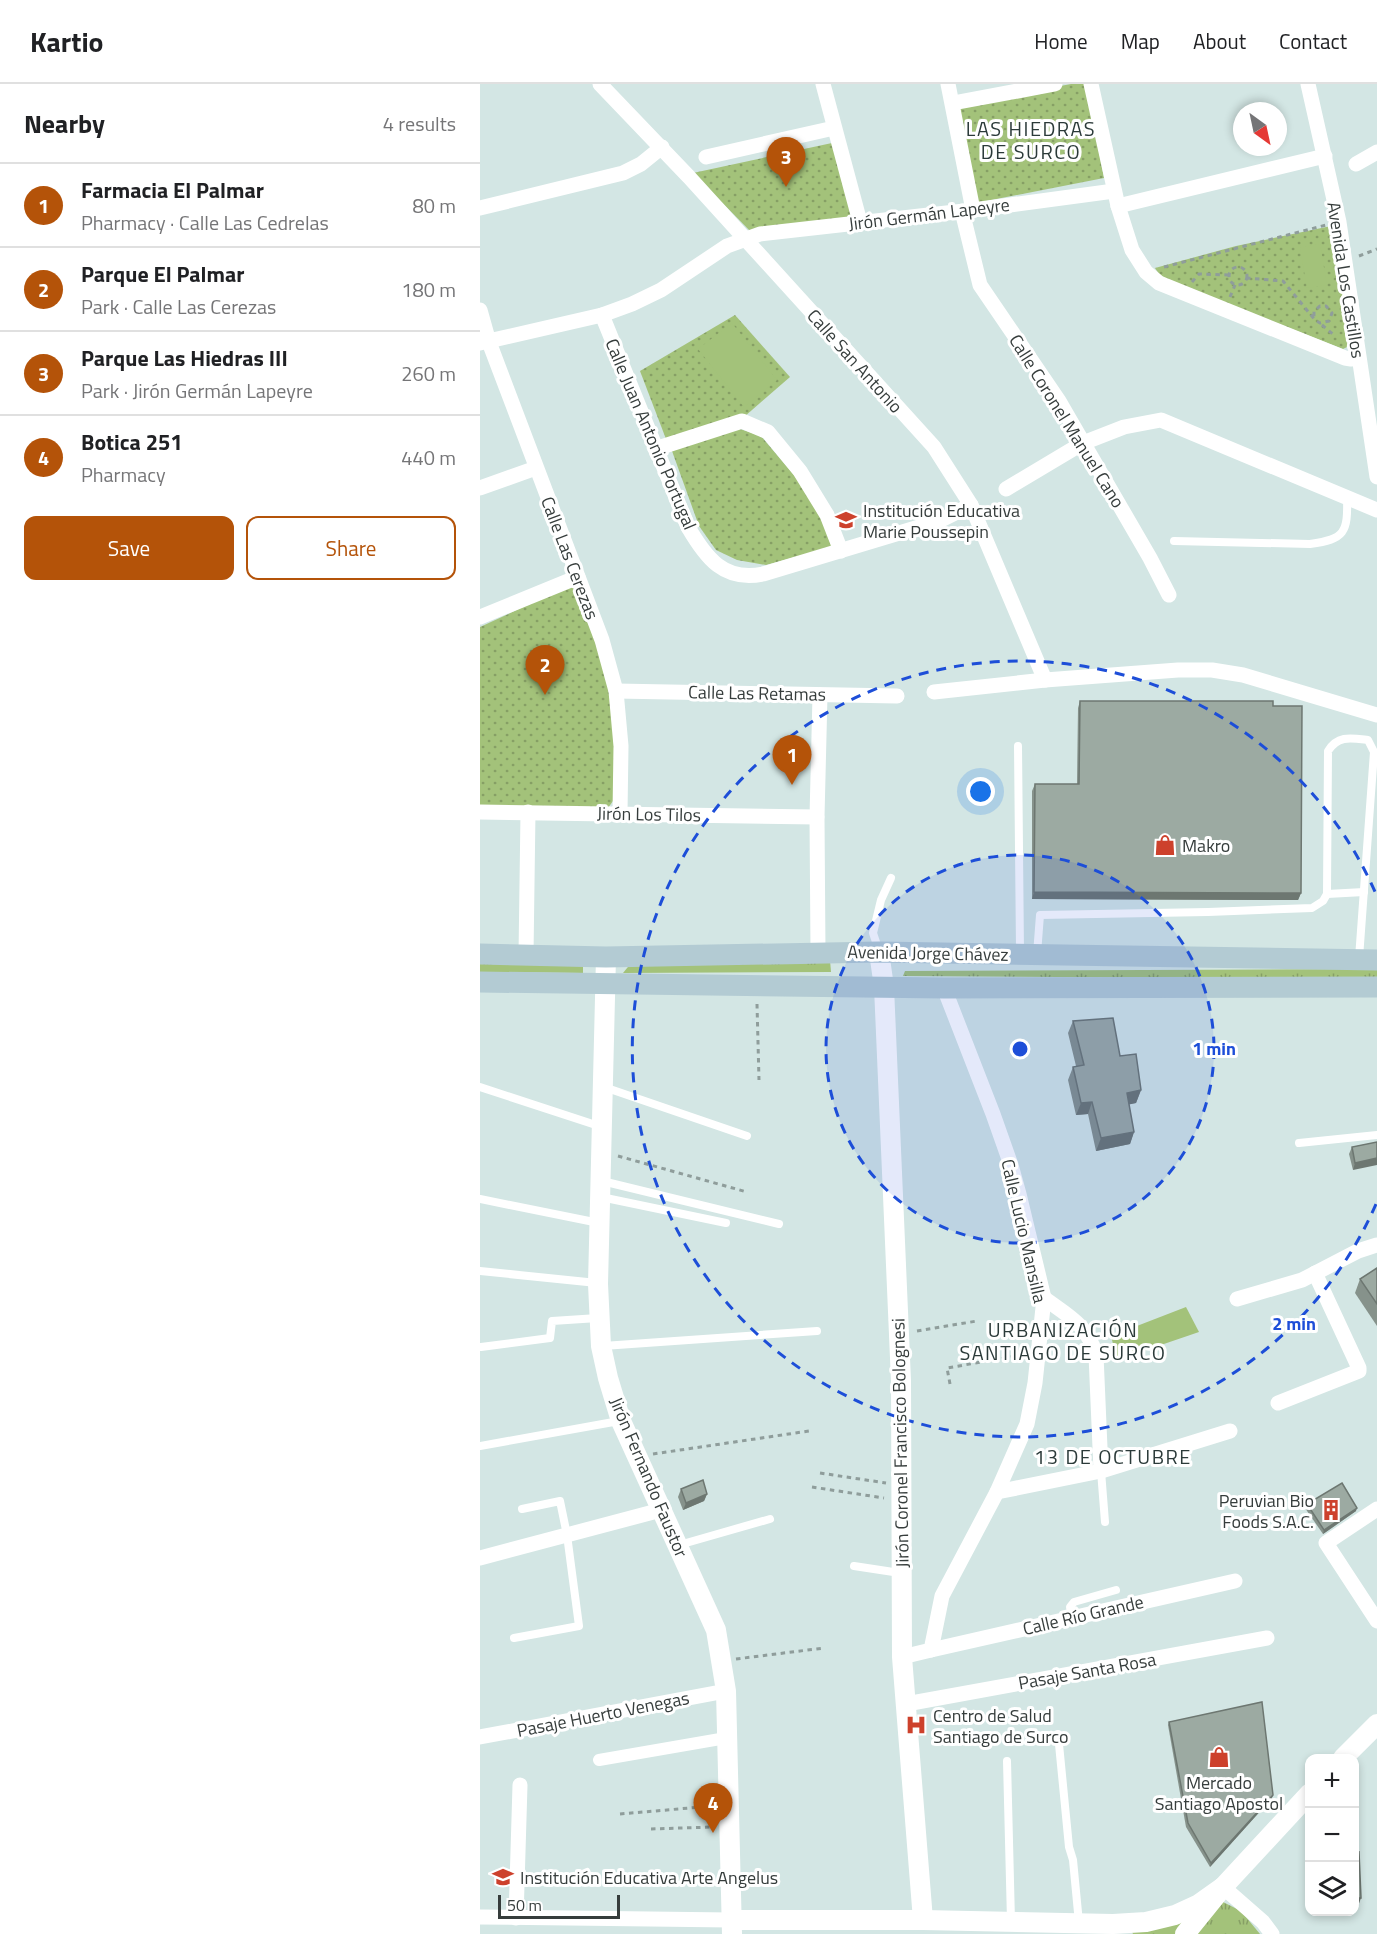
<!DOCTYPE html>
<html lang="en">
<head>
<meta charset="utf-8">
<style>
	body { margin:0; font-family:"Titillium Web",sans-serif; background:#f6f6f6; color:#202124 }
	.controls { position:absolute; right:18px; bottom:18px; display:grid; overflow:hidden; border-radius:12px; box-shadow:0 3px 9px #0003 }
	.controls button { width:54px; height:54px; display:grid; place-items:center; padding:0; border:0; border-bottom:2px solid #e0e0e0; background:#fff; color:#202124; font:30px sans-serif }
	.compass { position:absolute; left:753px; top:18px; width:54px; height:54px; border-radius:50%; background:#fff; box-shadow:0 3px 9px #0003; rotate:147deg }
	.scale { position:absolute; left:18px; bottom:15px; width:122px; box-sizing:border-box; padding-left:6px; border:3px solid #363d3c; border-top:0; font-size:16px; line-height:21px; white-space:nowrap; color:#363d3c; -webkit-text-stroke:4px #fff; paint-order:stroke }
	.you { position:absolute; left:501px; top:708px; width:21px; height:21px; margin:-15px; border:4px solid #fff; border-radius:50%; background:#1a73e8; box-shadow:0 0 0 9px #1a73e833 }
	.badge { display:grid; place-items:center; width:39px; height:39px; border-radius:50%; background:#b45309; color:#fff; font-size:20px; font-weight:700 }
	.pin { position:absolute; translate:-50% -50px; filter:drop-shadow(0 2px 3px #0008) }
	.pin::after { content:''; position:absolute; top:32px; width:21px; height:18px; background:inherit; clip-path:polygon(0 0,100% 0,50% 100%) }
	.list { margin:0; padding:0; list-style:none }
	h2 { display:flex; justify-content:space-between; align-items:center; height:78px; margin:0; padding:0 24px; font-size:26px }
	h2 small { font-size:20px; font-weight:400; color:#757577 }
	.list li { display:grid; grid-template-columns:39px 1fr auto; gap:18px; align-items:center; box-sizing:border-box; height:84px; padding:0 24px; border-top:2px solid #e0e0e0 }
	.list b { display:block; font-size:22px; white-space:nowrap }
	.list p { margin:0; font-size:20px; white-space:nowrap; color:#757577 }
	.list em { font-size:20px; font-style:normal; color:#757577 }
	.actions { display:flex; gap:12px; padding:18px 24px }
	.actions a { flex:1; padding:14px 0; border:2px solid #b45309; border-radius:12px; text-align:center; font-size:21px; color:#b45309 }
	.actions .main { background:#b45309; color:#fff }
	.icon { flex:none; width:33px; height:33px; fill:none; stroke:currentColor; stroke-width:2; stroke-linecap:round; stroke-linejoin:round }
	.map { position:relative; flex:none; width:897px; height:1850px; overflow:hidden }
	header { display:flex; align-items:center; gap:36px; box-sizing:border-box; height:84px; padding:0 30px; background:#fff; border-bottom:2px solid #e0e0e0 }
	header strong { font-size:28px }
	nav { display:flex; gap:33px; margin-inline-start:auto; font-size:21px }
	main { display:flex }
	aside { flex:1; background:#fff }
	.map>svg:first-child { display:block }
</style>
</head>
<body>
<header>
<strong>Kartio</strong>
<nav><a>Home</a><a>Map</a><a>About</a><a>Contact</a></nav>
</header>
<main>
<aside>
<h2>Nearby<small>4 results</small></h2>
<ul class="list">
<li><span class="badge">1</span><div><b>Farmacia El Palmar</b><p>Pharmacy · Calle Las Cedrelas</p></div><em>80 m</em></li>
<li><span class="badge">2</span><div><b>Parque El Palmar</b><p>Park · Calle Las Cerezas</p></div><em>180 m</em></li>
<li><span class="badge">3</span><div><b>Parque Las Hiedras III</b><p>Park · Jirón Germán Lapeyre</p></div><em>260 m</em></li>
<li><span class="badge">4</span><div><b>Botica 251</b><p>Pharmacy</p></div><em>440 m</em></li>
</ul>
<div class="actions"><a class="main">Save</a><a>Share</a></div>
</aside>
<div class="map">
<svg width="897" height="1850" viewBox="0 0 897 1850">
	<defs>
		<pattern id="grass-tufts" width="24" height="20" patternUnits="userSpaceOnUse" patternTransform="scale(1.5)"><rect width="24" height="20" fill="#a3c27a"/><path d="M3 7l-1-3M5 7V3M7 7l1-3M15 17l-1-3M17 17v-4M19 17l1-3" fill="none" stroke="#869f65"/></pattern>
		<pattern id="park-dots" width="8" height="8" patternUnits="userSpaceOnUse" patternTransform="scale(1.5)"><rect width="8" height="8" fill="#a3c27a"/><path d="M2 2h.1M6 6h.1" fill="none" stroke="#869f65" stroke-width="1.8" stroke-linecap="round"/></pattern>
	</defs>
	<rect width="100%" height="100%" fill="#d3e6e4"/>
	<g fill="url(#grass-tufts)">
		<path d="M350,876L351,888L143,889L152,878Z"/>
		<path d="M0,879L103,880V889L0,888Z"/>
		<path d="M897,885V895L423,892L425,887Z"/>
		<path d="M743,1818L761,1827L780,1850H713Z"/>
		<path d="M716,1829L697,1850H653L652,1848Z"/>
	</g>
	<g fill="url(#park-dots)">
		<path d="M591,0H606L624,94L496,119L478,21Z"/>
		<path d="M352,59L375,135L271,148L213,89Z"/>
		<path d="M851,142L871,256L869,262L863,265L689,197L679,190L675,184L756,162Z"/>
		<path d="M255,231L310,293L264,333L186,355L160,287Z"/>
		<path d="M257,344L281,352L314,391L338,423L352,463L286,481L257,476L236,466L219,442L192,367Z"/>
		<path d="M93,500L118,557L133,619L137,669L133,717L128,724L0,725V543Z"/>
	</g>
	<g fill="#a3c27a">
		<path d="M840,160L847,201L827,204L820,164Z"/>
		<path d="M252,239L297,296L264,323L218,265Z"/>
		<path d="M706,1223L719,1248L637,1276L631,1252Z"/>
	</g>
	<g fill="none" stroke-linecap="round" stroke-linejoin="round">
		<g stroke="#8f9d9b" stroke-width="3" stroke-dasharray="4.5 4.5" stroke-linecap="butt">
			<path d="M879,172L897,165"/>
			<path d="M684,183L846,141"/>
			<circle cx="758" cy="192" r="9"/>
			<path d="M766,194L803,197L835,236L840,239L849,237L852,229L846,222H840L834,227V233"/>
			<path d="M712,198L719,190L749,191"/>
			<path d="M750,213L755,201"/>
			<path d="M842,241L855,252"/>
			<path d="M277,920L279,996"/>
			<path d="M138,1072L267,1108"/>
			<path d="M437,1247L497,1237"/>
			<path d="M470,1300L467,1284L542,1271"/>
			<path d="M173,1370L329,1347"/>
			<path d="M340,1389L406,1399"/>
			<path d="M332,1403L404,1414"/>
			<path d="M256,1575L344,1564"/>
			<path d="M140,1730L233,1722"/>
			<path d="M171,1745L232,1743"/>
		</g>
		<g stroke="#fff" stroke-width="8">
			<path d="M694,457L830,460C865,455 868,449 867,413"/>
			<path d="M538,662L540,867"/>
			<path d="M847,810L884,808"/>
			<path d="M399,867L393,849L401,816L411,794"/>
			<path d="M557,870L560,831L728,828L832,824L843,817L847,810L848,667C858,651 871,654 888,656L894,668L879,874"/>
			<path d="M0,1003L122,1043"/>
			<path d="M124,1003L267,1052"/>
			<path d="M819,1059L897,1051"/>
			<path d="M122,1097L299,1140"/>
			<path d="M121,1113L246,1139"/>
			<path d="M0,1115L119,1139"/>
			<path d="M0,1187L117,1199"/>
			<path d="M123,1262L337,1247"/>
			<path d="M1,1263L70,1254L72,1237L118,1234"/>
			<path d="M0,1362L139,1337"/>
			<path d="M621,1387L625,1438"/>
			<path d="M199,1461L290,1435"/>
			<path d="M374,1482L420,1489"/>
			<path d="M592,1534L590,1523L594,1518L636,1506"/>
			<path d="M34,1554L99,1542L87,1451L80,1417L42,1425"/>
			<path d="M578,1650L589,1763L593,1776L599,1839"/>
			<path d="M527,1677L531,1837"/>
		</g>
		<path stroke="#fff" stroke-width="12" d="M119,1676L246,1654"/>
		<g stroke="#fff" stroke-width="15">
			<path d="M120,0L209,93L454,363L491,421L565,596"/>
			<path d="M343,0L380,138"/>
			<path d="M468,0L493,126"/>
			<path d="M611,0L638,122L652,166L666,188L679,199L865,274L871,275L878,274"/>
			<path d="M828,0L859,138L897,393"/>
			<path d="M473,19L575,0"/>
			<path d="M226,73L354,44"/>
			<path d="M876,80L897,68"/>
			<path d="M638,122L845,72"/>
			<path d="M0,124L143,89L161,80L182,63"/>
			<path d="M482,127L500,201L579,317L670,474L689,511"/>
			<path d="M0,226L9,258L122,556L136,607L141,662L140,729"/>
			<path d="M122,231L208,443C226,474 244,498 283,490L459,437L491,421"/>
			<path d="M0,259L122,231L152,220L181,206L247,162L280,150L493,126L634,107"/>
			<path d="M175,365L262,337L288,348L320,387L347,431L361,467"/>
			<path d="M0,404L56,384"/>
			<path d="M526,405L603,359L644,343L681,336L897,426"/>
			<path d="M0,533L98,493"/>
			<path d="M136,607L417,612"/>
			<path d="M454,608L565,596L698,586H732L763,591L897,631"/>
			<path d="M0,728L337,733"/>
			<path d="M338,868L337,733L340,611"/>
			<path d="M46,871L48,728"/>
			<path d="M564,1214C588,1232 607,1240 616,1271L621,1387"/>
			<path d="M757,1215L822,1196L878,1167L897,1161"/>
			<path d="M798,1319L879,1287V1284L835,1189"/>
			<path d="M517,1408L621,1387L750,1347"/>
			<path d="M897,1425L846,1459L897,1537"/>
			<path d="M0,1474L181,1426"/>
			<path d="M451,1566L755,1497"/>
			<path d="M422,1573L451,1566L462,1512L517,1408L547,1340L555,1299L564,1214L539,1110L531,1081L513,1030L464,904"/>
			<path d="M426,1620L787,1554"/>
			<path d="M0,1653L246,1607"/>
			<path d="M743,1803L783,1838L792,1850"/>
			<path d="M0,1833L251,1836"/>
			<path d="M36,1834L40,1701"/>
		</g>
		<g stroke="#fff" stroke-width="20">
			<path d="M399,868L404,903L421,1297L422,1573L443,1836"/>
			<path d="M126,873L118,1200L121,1262L128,1294L141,1337L236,1546L246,1607L252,1850"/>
			<path d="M863,1674L897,1640"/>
			<path d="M251,1836H443L633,1840L666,1838L695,1831L719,1820L743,1803"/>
			<path d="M705,1850L743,1803L830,1709"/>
		</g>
		<g stroke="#b3cbd3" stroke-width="21">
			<path d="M0,870L126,873L399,868L897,876"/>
			<path d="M0,898L464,904L897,903"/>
		</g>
	</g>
	<g fill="#86928b">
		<path d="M600,617L793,622L821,809L818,816L552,815V707L555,700H597L598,624Z"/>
		<path d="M593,937L640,972L661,1006L656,1019L649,1020L654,1048L650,1060L616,1067L608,1030L596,1031L588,996L593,983L596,982L588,949Z"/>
		<path d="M897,1058L873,1086L869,1070L872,1063Z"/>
		<path d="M897,1184V1242L875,1209L880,1195Z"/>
		<path d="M201,1405L227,1410L224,1417L203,1426L198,1413Z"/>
		<path d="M827,1420L876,1427L843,1450L825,1424Z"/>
		<path d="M689,1638L792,1714L730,1783L706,1743L688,1641Z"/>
	</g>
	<g fill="#6d7771">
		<path d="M554,808L821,809L818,816L552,815Z"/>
		<path d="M661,1006L656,1019L642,1022L647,1009Z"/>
		<path d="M612,1018L608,1030L596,1031L601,1019Z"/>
		<path d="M654,1048L650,1060L616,1067L621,1054Z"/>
		<path d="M897,1074V1081L873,1086L875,1079Z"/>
		<path d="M227,1410L224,1417L203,1426L206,1419Z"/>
		<path d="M877,1424L876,1427L843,1450L844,1446Z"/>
		<path d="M793,1711L792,1714L730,1783L731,1779Z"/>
		<path d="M874,1814H881L877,1825H874Z"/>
	</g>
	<g fill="#9caaa2" stroke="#6d7771" stroke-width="1.5">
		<path d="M600,617H793V622H822L821,809L554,808L555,700H599Z"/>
		<path d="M633,934L640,972L656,970L661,1006L647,1009L654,1048L621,1054L612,1018L601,1019L593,983L604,981L593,937Z"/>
		<path d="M897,1058V1074L875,1079L872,1063Z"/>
		<path d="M897,1184V1220L880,1195Z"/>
		<path d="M223,1396L227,1410L206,1419L201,1405Z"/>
		<path d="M862,1399L877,1424L844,1446L827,1420Z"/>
		<path d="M782,1618L793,1711L731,1779L708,1739L689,1638Z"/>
		<path d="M879,1768L881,1814H874V1769Z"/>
	</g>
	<circle cx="540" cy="965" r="194" fill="#1d4ed8" fill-opacity=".12"/>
	<g fill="none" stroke="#1d4ed8" stroke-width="3" stroke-dasharray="10 8">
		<circle cx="540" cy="965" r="194"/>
		<path d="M896 1120A388 388 0 1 1 896 810"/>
	</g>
	<defs>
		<symbol id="school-bare" viewBox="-9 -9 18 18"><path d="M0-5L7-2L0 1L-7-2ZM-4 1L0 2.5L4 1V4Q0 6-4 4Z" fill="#cd412c" stroke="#fff" stroke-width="2.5" paint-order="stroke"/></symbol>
		<symbol id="shop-bare" viewBox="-9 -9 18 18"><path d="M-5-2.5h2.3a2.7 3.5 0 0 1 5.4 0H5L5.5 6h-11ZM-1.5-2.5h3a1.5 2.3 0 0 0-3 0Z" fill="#cd412c" stroke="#fff" stroke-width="2.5" paint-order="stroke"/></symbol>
		<symbol id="building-bare" viewBox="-9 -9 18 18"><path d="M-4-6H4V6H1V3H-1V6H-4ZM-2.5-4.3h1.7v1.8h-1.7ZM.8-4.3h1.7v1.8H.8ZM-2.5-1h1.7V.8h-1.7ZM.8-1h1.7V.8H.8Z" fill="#cd412c" stroke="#fff" stroke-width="2.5" paint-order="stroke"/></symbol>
		<symbol id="hospital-bare" viewBox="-9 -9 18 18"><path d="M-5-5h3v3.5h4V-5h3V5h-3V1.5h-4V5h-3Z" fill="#cd412c" stroke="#fff" stroke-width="2.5" paint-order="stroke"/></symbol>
	</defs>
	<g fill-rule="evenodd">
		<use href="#school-bare" x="351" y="421" width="30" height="30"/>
		<use href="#shop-bare" x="670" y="746" width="30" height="30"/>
		<use href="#building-bare" x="836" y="1411" width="30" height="30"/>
		<use href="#hospital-bare" x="421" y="1626" width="30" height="30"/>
		<use href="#shop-bare" x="724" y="1658" width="30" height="30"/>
		<use href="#school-bare" x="8" y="1778" width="30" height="30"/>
	</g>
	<g text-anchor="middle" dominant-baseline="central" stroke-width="6" stroke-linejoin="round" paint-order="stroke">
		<g font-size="18" fill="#363d3c" stroke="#fff">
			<text transform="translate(449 130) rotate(-7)">Jirón Germán Lapeyre</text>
			<text transform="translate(866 196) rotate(81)">Avenida Los Castillos</text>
			<text transform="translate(375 277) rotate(48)">Calle San Antonio</text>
			<text transform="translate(587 337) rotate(58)">Calle Coronel Manuel Cano</text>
			<text transform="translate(171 350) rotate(67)">Calle Juan Antonio Portugal</text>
			<text transform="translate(90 474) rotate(69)">Calle Las Cerezas</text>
			<text transform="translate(277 609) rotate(1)">Calle Las Retamas</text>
			<text transform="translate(169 730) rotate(1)">Jirón Los Tilos</text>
			<text transform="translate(448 869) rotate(1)">Avenida Jorge Chávez</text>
			<text transform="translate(544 1147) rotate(77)">Calle Lucio Mansilla</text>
			<text transform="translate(420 1359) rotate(-91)">Jirón Coronel Francisco Bolognesi</text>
			<text transform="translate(169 1393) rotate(67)">Jirón Fernando Faustor</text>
			<text transform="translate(603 1531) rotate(-13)">Calle Río Grande</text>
			<text transform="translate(607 1587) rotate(-10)">Pasaje Santa Rosa</text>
			<text transform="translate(123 1630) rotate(-11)">Pasaje Huerto Venegas</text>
		</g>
		<g font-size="18" fill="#363d3c" stroke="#fff" text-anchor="start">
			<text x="383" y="426">Institución Educativa<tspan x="383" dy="21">Marie Poussepin</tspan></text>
			<text x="702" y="761">Makro</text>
			<text x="834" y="1416" text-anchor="end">Peruvian Bio<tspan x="834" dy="21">Foods S.A.C.</tspan></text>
			<text x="453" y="1631">Centro de Salud<tspan x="453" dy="21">Santiago de Surco</tspan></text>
			<text x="739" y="1698" text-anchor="middle">Mercado<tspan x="739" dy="21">Santiago Apostol</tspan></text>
			<text x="40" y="1793">Institución Educativa Arte Angelus</text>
		</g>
		<g font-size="20" letter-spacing="1.5" fill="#2b3a39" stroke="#fff">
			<text x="551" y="44">LAS HIEDRAS<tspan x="551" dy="23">DE SURCO</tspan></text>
			<text x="583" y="1245">URBANIZACIÓN<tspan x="583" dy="23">SANTIAGO DE SURCO</tspan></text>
			<text x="633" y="1372">13 DE OCTUBRE</text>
		</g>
	</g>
	<circle cx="540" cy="965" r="9" fill="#1d4ed8" stroke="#fff" stroke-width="3"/>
	<g font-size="18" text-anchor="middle" font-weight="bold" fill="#1d4ed8" stroke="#fff" stroke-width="6" stroke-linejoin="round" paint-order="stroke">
		<text x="734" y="971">1 min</text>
		<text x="814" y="1246">2 min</text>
	</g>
</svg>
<div class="controls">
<button>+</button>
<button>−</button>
<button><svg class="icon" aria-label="layers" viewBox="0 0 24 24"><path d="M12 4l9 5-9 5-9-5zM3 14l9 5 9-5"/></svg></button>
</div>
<svg class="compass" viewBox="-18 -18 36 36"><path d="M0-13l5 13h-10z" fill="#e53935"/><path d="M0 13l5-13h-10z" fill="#757577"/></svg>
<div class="scale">50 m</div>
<div class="you"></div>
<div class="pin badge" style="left:312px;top:701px">1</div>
<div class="pin badge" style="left:65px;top:611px">2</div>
<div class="pin badge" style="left:306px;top:103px">3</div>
<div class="pin badge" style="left:233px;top:1749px">4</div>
</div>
</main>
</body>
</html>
